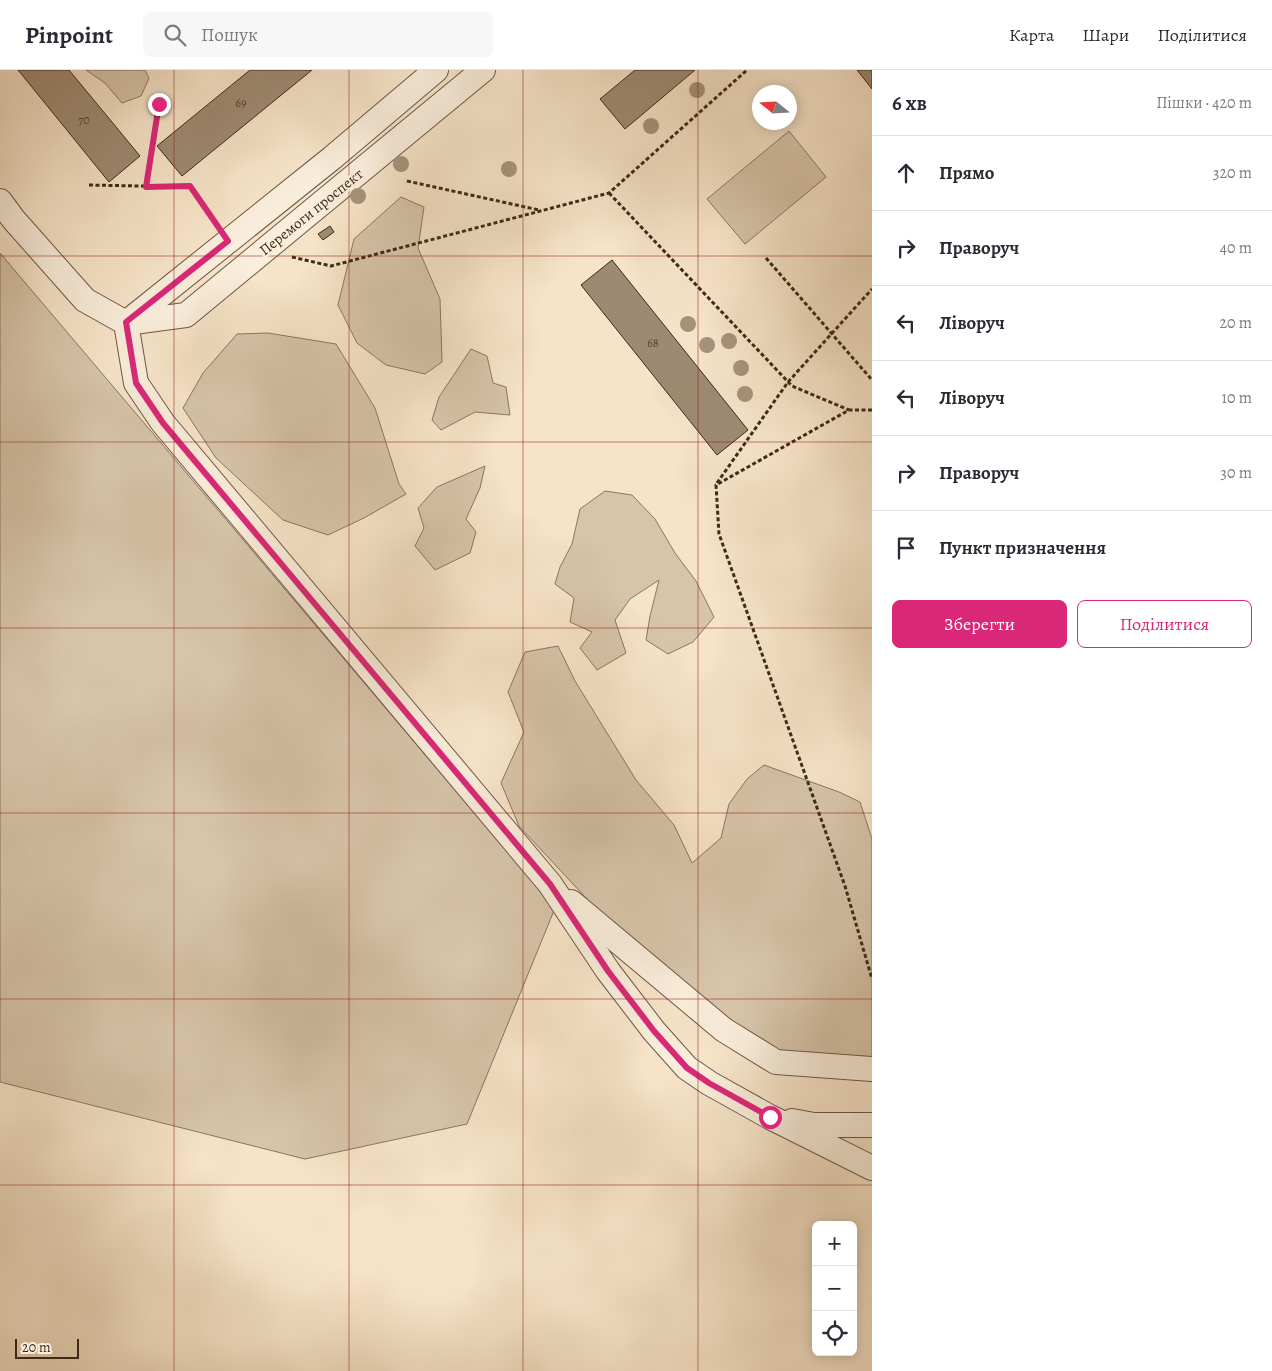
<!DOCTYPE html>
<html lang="uk">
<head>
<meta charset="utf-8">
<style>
	body { margin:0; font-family:Alegreya,serif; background:#f7f7f7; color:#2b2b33 }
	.controls { position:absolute; right:15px; bottom:15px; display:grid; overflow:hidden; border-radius:8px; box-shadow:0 2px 12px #0003 }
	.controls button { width:45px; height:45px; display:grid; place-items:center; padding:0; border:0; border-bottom:1px solid #e1e1e2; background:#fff; color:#2b2b33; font:25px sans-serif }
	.compass { position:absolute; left:752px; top:15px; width:45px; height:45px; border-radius:50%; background:#fff; box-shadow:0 2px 12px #0003; rotate:288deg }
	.scale { position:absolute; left:15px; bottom:12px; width:64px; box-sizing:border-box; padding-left:5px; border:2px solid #3e2a17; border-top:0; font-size:14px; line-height:18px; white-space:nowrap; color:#3e2a17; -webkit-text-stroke:4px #f9eddb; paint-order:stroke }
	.stop { position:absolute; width:15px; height:15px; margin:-11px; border:4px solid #db2777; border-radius:50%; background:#fff }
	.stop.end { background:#db2777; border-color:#fff; box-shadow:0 1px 5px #0008 }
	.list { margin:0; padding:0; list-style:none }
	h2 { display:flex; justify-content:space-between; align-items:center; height:65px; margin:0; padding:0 20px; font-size:21px }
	h2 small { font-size:16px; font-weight:400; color:#7c7c81 }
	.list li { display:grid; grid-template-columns:32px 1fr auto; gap:15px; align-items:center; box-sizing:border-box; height:75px; padding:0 20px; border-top:1px solid #e1e1e2 }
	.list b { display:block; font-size:19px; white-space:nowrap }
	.list em { font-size:16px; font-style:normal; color:#7c7c81 }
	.actions { display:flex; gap:10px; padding:15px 20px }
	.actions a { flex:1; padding:11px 0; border:1px solid #db2777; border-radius:8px; text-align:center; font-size:18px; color:#db2777 }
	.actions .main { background:#db2777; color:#fff }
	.icon { flex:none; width:28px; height:28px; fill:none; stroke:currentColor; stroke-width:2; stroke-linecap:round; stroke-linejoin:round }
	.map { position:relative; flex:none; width:872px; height:1301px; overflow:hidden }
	header { display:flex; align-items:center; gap:30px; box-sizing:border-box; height:70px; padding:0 25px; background:#fff; border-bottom:1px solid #e1e1e2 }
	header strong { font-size:24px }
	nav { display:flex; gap:28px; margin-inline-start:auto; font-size:18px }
	.search { width:350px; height:45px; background:#f7f7f7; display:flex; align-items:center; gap:12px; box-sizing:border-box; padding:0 18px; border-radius:8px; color:#7c7c81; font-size:19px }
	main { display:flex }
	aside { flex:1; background:#fff }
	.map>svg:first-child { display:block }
</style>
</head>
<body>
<header>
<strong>Pinpoint</strong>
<div class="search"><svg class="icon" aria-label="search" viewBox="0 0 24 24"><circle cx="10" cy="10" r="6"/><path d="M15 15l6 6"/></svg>Пошук</div>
<nav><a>Карта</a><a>Шари</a><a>Поділитися</a></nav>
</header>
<main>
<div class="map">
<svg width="872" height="1301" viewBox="0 0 872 1301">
	<rect width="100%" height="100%" fill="#f6e3c8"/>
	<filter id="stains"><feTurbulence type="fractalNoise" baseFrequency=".004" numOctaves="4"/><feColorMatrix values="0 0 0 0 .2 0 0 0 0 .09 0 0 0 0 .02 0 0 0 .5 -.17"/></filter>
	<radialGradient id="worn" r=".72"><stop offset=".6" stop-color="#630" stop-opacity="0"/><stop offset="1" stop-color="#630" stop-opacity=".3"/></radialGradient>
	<g fill="#d7c4aa" stroke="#8a7760">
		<path d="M86,0H145L149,8L141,26L122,33L105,13Z"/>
		<path d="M789,61L826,107L745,174L707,129Z"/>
		<path d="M401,127L424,137L418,178L440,229L442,292L425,304L386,295L357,273L338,235L354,169Z"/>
		<path d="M0,183L555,838L467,1054L305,1089L0,1012Z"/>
		<path d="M268,263L336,274L375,338L399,414L406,424L364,448L328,465L283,450L216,388L183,338L203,303L237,264Z"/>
		<path d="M471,279L487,286L493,313L506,317L510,345L475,342L441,360L432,350L439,327Z"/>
		<path d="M485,396L480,418L466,449L476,462L470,483L435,500L415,476L424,458L418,438L437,417Z"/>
		<path d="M605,421L632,425L655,449L675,483L696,511L714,547L693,572L668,584L646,570L650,546L659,510L630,529L615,550L626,583L597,600L580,578L592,562L570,552L574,528L555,514L560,497L572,474L580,439Z"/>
		<path d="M558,576L575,611L636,710L674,755L692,793L721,768L729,734L747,709L764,695L839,722L860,732L872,769V990L779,985L695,929L614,858L519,756L501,713L524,662L508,622L525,582Z"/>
	</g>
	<g fill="#9e8a73" stroke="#3e2a17">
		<path d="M18,0H69L140,86L109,112Z"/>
		<path d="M250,0H312L182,106L157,76Z"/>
		<path d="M635,0H695L625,59L600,29Z"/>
		<path d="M857,0H872V19Z"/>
		<path d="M330,156L334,162L323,170L318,164Z"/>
		<path d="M612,190L748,360L717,385L581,215Z"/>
	</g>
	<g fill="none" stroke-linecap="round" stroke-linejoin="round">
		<defs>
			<g id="minor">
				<path d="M0,131L14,150L85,230L126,253"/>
				<path d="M126,253L136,313L163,353L550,814L608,901L654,961L687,998L709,1013L770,1047L872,1098"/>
				<path d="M126,253L186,245L483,0"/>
				<path d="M126,253L332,88L436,0"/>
				<path d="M571,832L724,960L776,992L872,999"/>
				<path d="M792,1051L814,1055H872"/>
			</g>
		</defs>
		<use href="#minor" stroke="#6c5843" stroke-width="26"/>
		<g stroke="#3e2a17" stroke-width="3" stroke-dasharray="4 2.5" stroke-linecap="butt">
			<path d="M407,111L539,140"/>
			<path d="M89,115L190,117L216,154"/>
			<path d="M146,117L159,34"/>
			<path d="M609,123L792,316L849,340"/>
			<path d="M292,187L331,196L609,123L747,0"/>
			<path d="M766,188L872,310"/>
			<path d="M872,340H849L716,415L719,464L845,816L872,909"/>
			<path d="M717,413L788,312L872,219"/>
		</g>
		<use href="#minor" stroke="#f9eddb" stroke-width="24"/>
	</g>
	<g fill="#a6927b">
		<circle cx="697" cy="20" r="8"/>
		<circle cx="651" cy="56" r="8"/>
		<circle cx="401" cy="94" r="8"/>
		<circle cx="509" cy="99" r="8"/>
		<circle cx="358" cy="126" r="8"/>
		<circle cx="688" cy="254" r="8"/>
		<circle cx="729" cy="271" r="8"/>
		<circle cx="707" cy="275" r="8"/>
		<circle cx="741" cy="298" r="8"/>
		<circle cx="745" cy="324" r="8"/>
	</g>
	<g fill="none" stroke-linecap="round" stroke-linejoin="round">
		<path stroke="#db2777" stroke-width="6" d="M159,34L146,117L190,116L228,171L126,252L136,313L163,353L550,814L608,901L654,961L687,998L709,1013L770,1047"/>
	</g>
	<path fill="none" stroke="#8f2418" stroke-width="1" stroke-opacity="0.55" d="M174,0V1301M349,0V1301M523,0V1301M698,0V1301M0,186H872M0,372H872M0,558H872M0,743H872M0,929H872M0,1115H872"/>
	<g text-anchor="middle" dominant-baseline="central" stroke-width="5" stroke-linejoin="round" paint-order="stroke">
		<g font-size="12" fill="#56422e">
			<text x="241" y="33">69</text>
			<text x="84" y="50">70</text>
			<text x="653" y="273">68</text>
		</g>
		<g font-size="15" fill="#3e2a17" stroke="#f9eddb">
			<text transform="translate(311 142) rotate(-39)">Перемоги проспект</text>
		</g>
	</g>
	<rect width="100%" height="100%" filter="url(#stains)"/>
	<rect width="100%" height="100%" fill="url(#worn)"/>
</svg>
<div class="controls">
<button>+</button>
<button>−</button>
<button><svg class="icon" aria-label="locate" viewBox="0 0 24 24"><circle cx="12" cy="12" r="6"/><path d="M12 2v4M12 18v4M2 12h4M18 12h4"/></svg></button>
</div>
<svg class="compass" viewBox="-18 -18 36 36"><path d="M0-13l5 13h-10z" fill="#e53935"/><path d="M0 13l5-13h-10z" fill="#7c7c81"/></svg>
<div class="scale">20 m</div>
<div class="stop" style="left:770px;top:1047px"></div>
<div class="stop end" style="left:159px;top:34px"></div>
</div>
<aside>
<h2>6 хв<small>Пішки · 420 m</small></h2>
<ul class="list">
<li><svg class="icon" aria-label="ahead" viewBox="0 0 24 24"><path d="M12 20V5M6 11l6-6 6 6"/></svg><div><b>Прямо</b></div><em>320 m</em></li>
<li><svg class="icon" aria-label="right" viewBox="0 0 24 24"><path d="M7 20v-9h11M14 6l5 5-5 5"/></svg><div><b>Праворуч</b></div><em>40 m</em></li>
<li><svg class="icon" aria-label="left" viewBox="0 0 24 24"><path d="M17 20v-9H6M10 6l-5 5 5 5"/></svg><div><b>Ліворуч</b></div><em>20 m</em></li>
<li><svg class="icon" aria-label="left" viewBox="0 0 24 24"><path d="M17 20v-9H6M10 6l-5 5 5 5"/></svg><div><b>Ліворуч</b></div><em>10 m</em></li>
<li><svg class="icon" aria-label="right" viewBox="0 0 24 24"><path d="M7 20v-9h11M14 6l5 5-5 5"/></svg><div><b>Праворуч</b></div><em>30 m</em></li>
<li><svg class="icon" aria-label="arrive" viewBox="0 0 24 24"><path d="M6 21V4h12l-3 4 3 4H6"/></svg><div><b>Пункт призначення</b></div></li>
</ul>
<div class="actions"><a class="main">Зберегти</a><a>Поділитися</a></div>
</aside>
</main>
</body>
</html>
